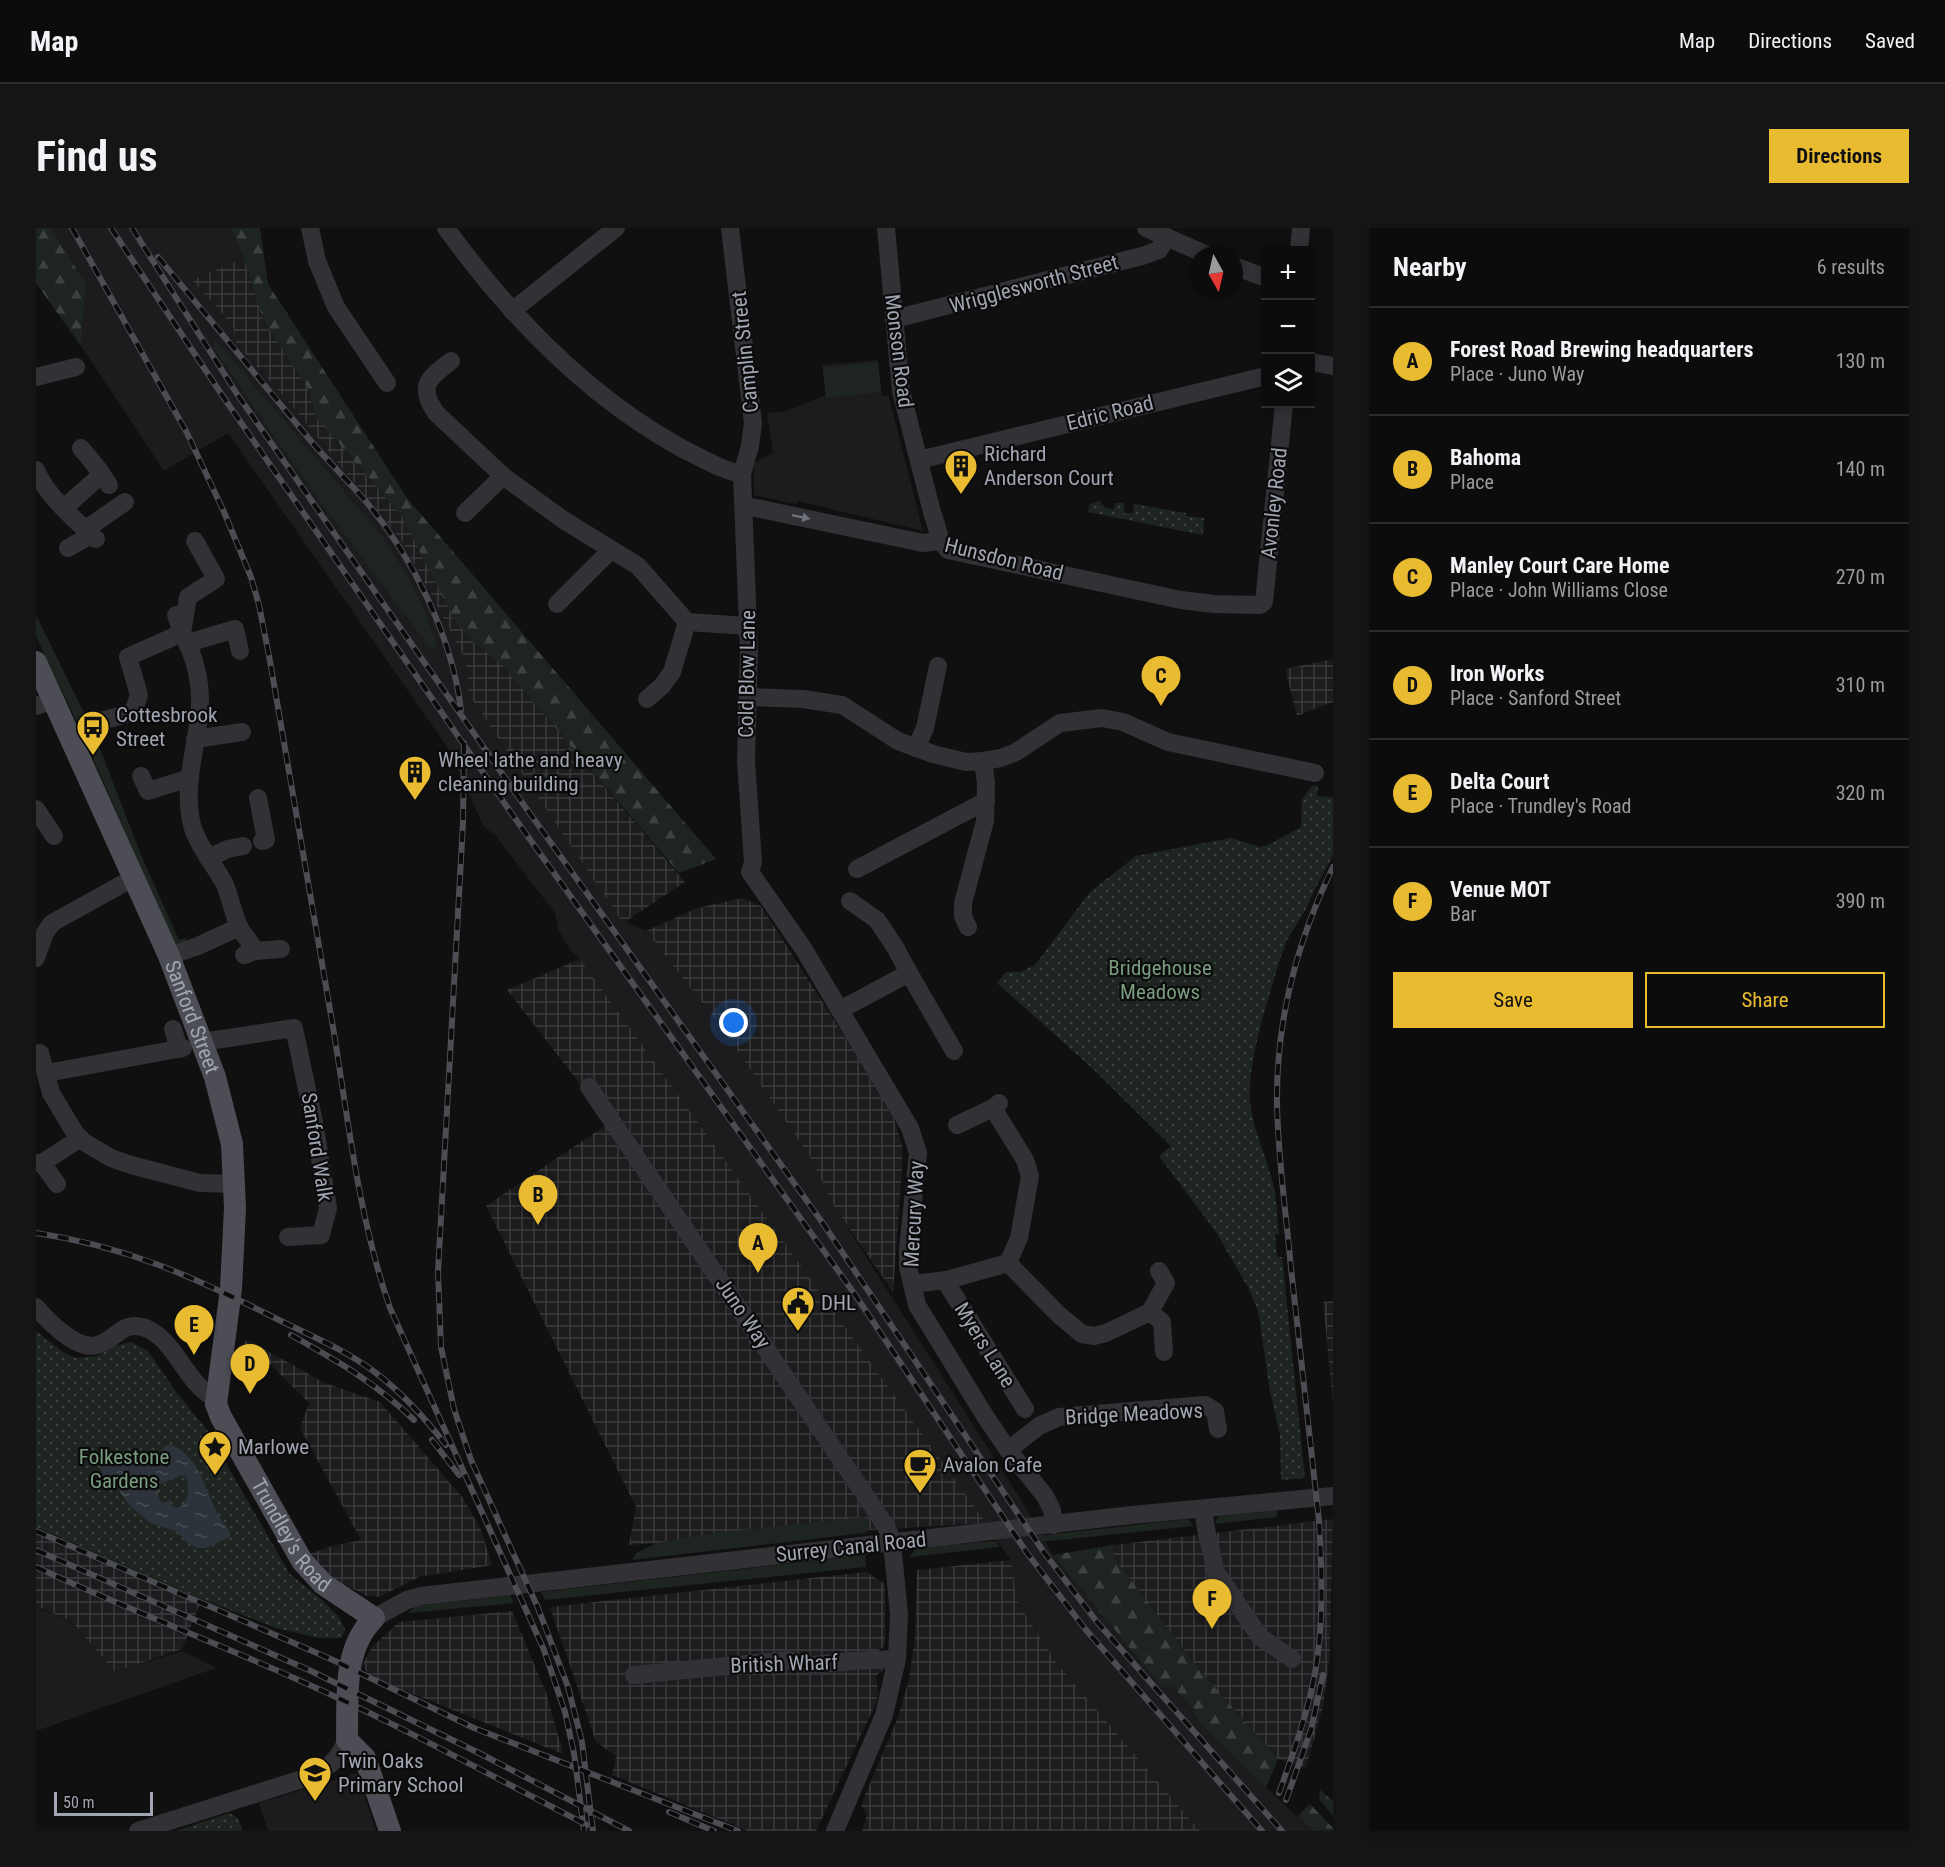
<!DOCTYPE html>
<html lang="en">
<head>
<meta charset="utf-8">
<style>
	body { margin:0; font-family:"Roboto Condensed",sans-serif; background:#151516; color:#f1f3f6 }
	.controls { position:absolute; right:18px; top:18px; display:grid; overflow:hidden; border-radius:0px; box-shadow:0 3px 9px #0003 }
	.controls button { width:54px; height:54px; display:grid; place-items:center; padding:0; border:0; border-bottom:2px solid #2c2c2e; background:#0c0c0d; color:#f1f3f6; font:30px sans-serif }
	.compass { position:absolute; left:1153px; top:18px; width:54px; height:54px; border-radius:50%; background:#0c0c0d; box-shadow:0 3px 9px #0003; rotate:172deg }
	.scale { position:absolute; left:18px; bottom:15px; width:99px; box-sizing:border-box; padding-left:6px; border:3px solid #a1a5b1; border-top:0; font-size:16px; line-height:21px; white-space:nowrap; color:#a1a5b1; -webkit-text-stroke:4px #0b0b0c; paint-order:stroke }
	.you { position:absolute; left:698px; top:795px; width:21px; height:21px; margin:-15px; border:4px solid #fff; border-radius:50%; background:#1a73e8; box-shadow:0 0 0 9px #1a73e833 }
	.badge { display:grid; place-items:center; width:39px; height:39px; border-radius:50%; background:#e8bb31; color:#111; font-size:20px; font-weight:700 }
	.pin { position:absolute; translate:-50% -50px; filter:drop-shadow(0 2px 3px #0008) }
	.pin::after { content:''; position:absolute; top:32px; width:21px; height:18px; background:inherit; clip-path:polygon(0 0,100% 0,50% 100%) }
	.list { margin:0; padding:0; list-style:none }
	h2 { display:flex; justify-content:space-between; align-items:center; height:78px; margin:0; padding:0 24px; font-size:26px }
	h2 small { font-size:20px; font-weight:400; color:#9a9b9d }
	.list li { display:grid; grid-template-columns:39px 1fr auto; gap:18px; align-items:center; box-sizing:border-box; height:108px; padding:0 24px; border-top:2px solid #2c2c2e }
	.list b { display:block; font-size:22px; white-space:nowrap }
	.list p { margin:0; font-size:20px; white-space:nowrap; color:#9a9b9d }
	.list em { font-size:20px; font-style:normal; color:#9a9b9d }
	.actions { display:flex; gap:12px; padding:18px 24px }
	.actions a { flex:1; padding:14px 0; border:2px solid #e8bb31; border-radius:0px; text-align:center; font-size:21px; color:#e8bb31 }
	.actions .main { background:#e8bb31; color:#111 }
	.icon { flex:none; width:33px; height:33px; fill:none; stroke:currentColor; stroke-width:2; stroke-linecap:round; stroke-linejoin:round }
	.map { position:relative; flex:none; width:1297px; height:1603px; overflow:hidden; border-radius:0px }
	header { display:flex; align-items:center; gap:36px; box-sizing:border-box; height:84px; padding:0 30px; background:#0c0c0d; border-bottom:2px solid #2c2c2e }
	header strong { font-size:28px }
	nav { display:flex; gap:33px; margin-inline-start:auto; font-size:21px }
	.intro { display:flex; align-items:center; justify-content:space-between; box-sizing:border-box; height:144px; padding:0 36px }
	h1 { margin:0; font-size:42px }
	.button { padding:15px 27px; border-radius:0px; background:#e8bb31; color:#111; font-size:21px; font-weight:700 }
	main { display:flex; gap:36px; padding:0 36px }
	aside { flex:1; background:#0c0c0d; border-radius:0px; box-shadow:0 3px 9px #0003 }
	.map>svg:first-child { display:block }
</style>
</head>
<body>
<header>
<strong>Map</strong>
<nav><a>Map</a><a>Directions</a><a>Saved</a></nav>
</header>
<div class="intro"><h1>Find us</h1><a class="button">Directions</a></div>
<main>
<div class="map">
<svg width="1297" height="1603" viewBox="0 0 1297 1603">
	<defs>
		<pattern id="industrial-grid" width="8" height="8" patternUnits="userSpaceOnUse" patternTransform="scale(1.5)"><rect width="8" height="8" fill="#1c1c1e"/><path d="M0 4h8M4 0v8" fill="none" stroke="#3a3a3c"/></pattern>
		<pattern id="forest-firs" width="22" height="20" patternUnits="userSpaceOnUse" patternTransform="scale(1.5)"><rect width="22" height="20" fill="#1e2520"/><path d="M5 1l3.5 6h-7zM16 11l3.5 6h-7z" fill="#3c423e"/></pattern>
		<pattern id="park-dots" width="8" height="8" patternUnits="userSpaceOnUse" patternTransform="scale(1.5)"><rect width="8" height="8" fill="#1e2520"/><path d="M2 2h.1M6 6h.1" fill="none" stroke="#3c423e" stroke-width="1.8" stroke-linecap="round"/></pattern>
		<pattern id="water-ripples" width="26" height="14" patternUnits="userSpaceOnUse" patternTransform="scale(1.5)"><rect width="26" height="14" fill="#2c333b"/><path d="M2 4q2-2 4 0t4 0M15 11q2-2 4 0t4 0" fill="none" stroke="#474e55"/></pattern>
	</defs>
	<rect width="100%" height="100%" fill="#101011"/>
	<g fill="#1c1c1e">
		<path d="M15,0H195L208,30L156,52L197,98L200,115L256,178L365,312L396,368L430,433L435,470L588,693L610,703L685,799L774,929L799,980L987,1275L1017,1327L1127,1460L1137,1459L1156,1480L1158,1487L1184,1516L1277,1603H1164L1019,1433L981,1373L975,1332L544,731L534,722L522,701L519,685L460,608L448,599L412,520L192,205L128,243L45,118L50,56Z"/>
		<path d="M842,132L846,168L851,167L853,169L887,303L762,273L761,276L718,267V235L737,225L731,185L747,184L790,167L786,137Z"/>
		<path d="M0,1379L34,1393L79,1444L146,1423L180,1440L0,1503Z"/>
		<path d="M321,1545L340,1603H232L223,1575Z"/>
	</g>
	<g fill="url(#industrial-grid)">
		<path d="M208,30L227,91L272,161L280,189L365,287L434,411L466,437L649,654L587,695L433,467L430,433L396,368L365,312L256,178L200,115L197,98L156,52Z"/>
		<path d="M1297,431V474L1261,488L1249,441Z"/>
		<path d="M706,670L725,678L855,881L866,917V941L857,1064L799,980L774,929L685,799L610,703L661,680Z"/>
		<path d="M544,731L614,828L950,1295L593,1317L600,1279L450,978L570,897L544,856L471,762Z"/>
		<path d="M1297,1073V1175L1287,1074Z"/>
		<path d="M212,1112L289,1155L344,1174L427,1270L445,1302L456,1337L383,1349L343,1369L331,1368L288,1346L272,1326L296,1318L325,1312L264,1200L273,1175L232,1134L202,1118Z"/>
		<path d="M1297,1291L1294,1427L1287,1478L1270,1540L1242,1531L1164,1443L1078,1330L1077,1317Z"/>
		<path d="M0,1302L165,1373L146,1421L79,1444L35,1393L0,1378Z"/>
		<path d="M975,1332L981,1373L1019,1433L1164,1603H826L831,1587L825,1577L862,1489L873,1451L879,1408L881,1342Z"/>
		<path d="M830,1344L849,1356V1418L843,1422L847,1442L840,1448L842,1465L840,1475L780,1603H712L576,1547L580,1528L560,1514L514,1379Z"/>
		<path d="M476,1383L511,1467L527,1526L332,1448L327,1436L336,1419L363,1394Z"/>
	</g>
	<g fill="#1e2520">
		<path d="M177,111L189,123L345,307L371,347L388,381L402,418L395,421L276,263L179,122Z"/>
		<path d="M842,134L845,164L790,170L787,140Z"/>
		<path d="M0,387L58,505L105,627L143,712L150,710L151,713L139,716L43,499L0,408Z"/>
		<path d="M1241,1282V1289L1178,1296L1183,1288Z"/>
		<path d="M828,1289L833,1294L832,1303L829,1305L596,1332L600,1325L621,1315L679,1305Z"/>
		<path d="M1152,1291L1158,1298L1004,1314L1000,1308Z"/>
		<path d="M960,1313L964,1319L873,1329L882,1319Z"/>
		<path d="M829,1327L830,1339L509,1372L505,1364Z"/>
		<path d="M474,1367L478,1375L372,1385L379,1378Z"/>
	</g>
	<g fill="url(#forest-firs)">
		<path d="M0,0H15L50,56L45,118L0,55Z"/>
		<path d="M195,0H224L232,56L371,270L680,631L643,645L466,437L434,411L418,391L365,287L280,189L272,161L227,91L208,30Z"/>
		<path d="M1077,1317L1078,1330L1164,1443L1242,1531L1230,1559L1181,1513L1158,1487L1156,1480L1137,1459L1127,1460L1017,1327Z"/>
		<path d="M1284,1562L1297,1573V1588L1283,1571Z"/>
		<path d="M1274,1576L1297,1600V1603H1277L1262,1588Z"/>
	</g>
	<g fill="url(#park-dots)">
		<path d="M1064,273L1065,277H1068L1069,280L1078,281L1079,275H1088V285H1097L1098,276L1150,285V288L1168,290L1167,307L1052,284L1054,276Z"/>
		<path d="M1282,557L1281,568L1295,569L1297,568V628L1280,659L1270,681L1251,712L1245,728C1233,770 1208,839 1215,881C1219,906 1231,930 1237,956C1241,972 1241,989 1243,1006L1239,1007L1241,1029H1246L1269,1250L1245,1252L1244,1207L1233,1158L1223,1087L1220,1078L1213,1061L1180,1004L1123,928L1135,918L1056,840L961,755L970,744H984L999,737L1054,664L1100,628L1195,610L1224,619L1232,617L1265,599L1266,571L1276,558Z"/>
		<path d="M0,1103L27,1124L40,1130L61,1128L79,1118L95,1114L112,1123L141,1165L171,1202L253,1345L287,1373L303,1389L309,1401L306,1410H283L240,1400L161,1369L0,1299Z"/>
		<path d="M193,1585L202,1590L207,1603H140Z"/>
	</g>
	<path fill="url(#water-ripples)" fill-rule="evenodd" d="M133,1216C171,1230 169,1278 194,1303V1309L170,1320H161L152,1315L140,1303L114,1295L93,1277L82,1261L67,1249L64,1237C72,1227 92,1221 105,1223C111,1225 115,1229 123,1229L128,1219ZM146,1247L151,1250C152,1262 155,1277 139,1280L135,1277L134,1271L128,1275L125,1274L122,1269V1257Z"/>
	<g fill="none" stroke-linecap="round" stroke-linejoin="round">
		<g stroke="#313136" stroke-width="18">
			<path d="M274,0L281,33L300,79L351,155"/>
			<path d="M410,0C473,87 552,169 647,221C666,230 685,242 706,246"/>
			<path d="M694,0L717,195L714,218L706,246L713,424L710,533L717,634L714,644L767,720L874,900L882,925L872,1021V1039L881,1077L949,1188L972,1222L1009,1268L1016,1282L1018,1297"/>
			<path d="M850,0L865,163L896,284L905,313L912,322L1145,372L1178,376L1224,377L1228,374L1248,176"/>
			<path d="M1110,0L1171,27"/>
			<path d="M1263,22L1265,0"/>
			<path d="M1198,38L1230,50"/>
			<path d="M476,83L580,0"/>
			<path d="M858,91L1106,28L1123,22L1131,9"/>
			<path d="M415,133C393,150 381,157 400,185L467,248L526,291L602,338L651,394L636,444L626,458L611,471"/>
			<path d="M1274,134L1297,138"/>
			<path d="M0,149L40,139"/>
			<path d="M45,220L63,242L73,257"/>
			<path d="M883,232L1230,148"/>
			<path d="M0,242C10,267 41,294 60,311"/>
			<path d="M708,279H715L887,315L905,313"/>
			<path d="M28,280L65,247"/>
			<path d="M429,285L467,248"/>
			<path d="M50,301L89,274"/>
			<path d="M32,320L55,307"/>
			<path d="M521,376L575,322"/>
			<path d="M140,387L146,405L152,369L180,351L159,313"/>
			<path d="M651,394L712,398"/>
			<path d="M152,415L199,401L204,423"/>
			<path d="M712,469L767,471L806,477L862,513L897,526L930,534L947,533L965,530L980,524L1024,495L1066,490L1087,494L1132,514L1279,545"/>
			<path d="M0,478L18,472"/>
			<path d="M62,494L97,484L103,467L92,429L146,405C160,430 167,460 163,489C159,524 147,561 156,597C162,619 179,637 189,657C195,671 197,687 204,700C208,708 215,714 219,723"/>
			<path d="M159,511L206,504"/>
			<path d="M880,520L889,500L902,438"/>
			<path d="M105,548L112,563L154,550"/>
			<path d="M222,570L230,612L226,613"/>
			<path d="M0,581L18,608"/>
			<path d="M172,630L192,621L207,618"/>
			<path d="M821,641L950,573"/>
			<path d="M814,673L841,692L859,719L873,745"/>
			<path d="M932,699L927,688V675L949,593L950,555L947,533"/>
			<path d="M208,727L219,723L245,721"/>
			<path d="M133,728L162,718L203,699"/>
			<path d="M0,730L9,705L16,695L99,649"/>
			<path d="M804,782L873,745L918,823"/>
			<path d="M137,801L143,821"/>
			<path d="M166,814L258,800L278,894L292,980L285,1007L252,1009"/>
			<path d="M4,825L15,865L39,905L48,914L75,930L95,937L164,955L198,956"/>
			<path d="M11,845L147,820"/>
			<path d="M553,859L835,1276L852,1302L856,1314L863,1386L861,1431L848,1487L799,1603"/>
			<path d="M963,875L957,880L989,932L994,948L983,1010L972,1035"/>
			<path d="M921,897L957,880"/>
			<path d="M0,935H6L21,956"/>
			<path d="M6,935L43,911"/>
			<path d="M972,1035L1023,1087L1046,1106L1058,1108L1070,1105L1114,1084L1126,1094L1128,1124"/>
			<path d="M911,1052L913,1059L989,1181"/>
			<path d="M876,1056L911,1052L972,1035"/>
			<path d="M0,1079C12,1093 41,1123 61,1117C81,1112 86,1090 112,1101C141,1115 151,1157 179,1170"/>
			<path d="M1114,1084L1130,1055L1123,1043"/>
			<path d="M972,1222L1003,1198L1023,1189L1169,1177L1179,1183L1182,1201"/>
			<path d="M1167,1281L1170,1301L1180,1344L1224,1409L1256,1431"/>
			<path d="M338,1390L371,1372L385,1368L1096,1287L1297,1268"/>
			<path d="M598,1447L752,1432L776,1437L817,1433L861,1431"/>
			<path d="M102,1603L269,1550C291,1540 300,1536 311,1512"/>
		</g>
		<path stroke="#4d4e55" stroke-width="22" id="s1" d="M0,434L133,728L179,849L196,916L199,980L195,1061L180,1176L185,1189L266,1333L287,1356L338,1390C306,1422 312,1470 311,1512L329,1530L354,1603"/>
		<defs>
			<g id="rail">
				<path d="M36,0L151,205L188,284L215,349L223,377L234,433C255,557 277,681 298,805C313,899 323,990 354,1080L508,1422L529,1484L538,1525L548,1603"/>
				<path d="M75,0L190,173L478,589L820,1068L991,1325L1050,1402L1226,1603"/>
				<path d="M96,0L201,166L490,580L786,994L1007,1323L1061,1394L1246,1603"/>
				<path d="M122,29C173,90 224,151 274,212C291,232 309,250 326,269C375,325 416,407 425,482"/>
				<path d="M428,515L427,595L402,1044L405,1119L418,1181L435,1232L502,1380L532,1459L546,1514L557,1603"/>
				<path d="M0,1005C87,1018 154,1047 231,1086C268,1105 307,1120 340,1145C366,1165 389,1190 410,1217"/>
				<path d="M255,1107C301,1133 339,1154 378,1192"/>
				<path d="M396,1212L423,1247"/>
				<path d="M0,1303L297,1432L438,1500L702,1603"/>
				<path d="M0,1322L275,1443L445,1526L593,1603"/>
				<path d="M0,1339C88,1380 179,1414 267,1454C364,1497 457,1549 551,1597"/>
				<path d="M1243,1565C1257,1526 1271,1487 1279,1445C1288,1395 1286,1344 1283,1293C1274,1208 1264,1124 1255,1040C1250,985 1242,931 1241,876C1240,793 1261,713 1297,639"/>
				<path d="M1250,1572L1275,1502L1287,1447"/>
				<path d="M633,1584L678,1603"/>
			</g>
		</defs>
		<use href="#rail" stroke="#4b4d53" stroke-width="6"/>
		<use href="#rail" stroke="#0b0b0c" stroke-width="4" stroke-dasharray="11" stroke-linecap="butt"/>
	</g>
	<defs><path id="oneway-solid" d="M-6-.8H1V-3.2L6.5 0L1 3.2V.8H-6Z" transform="scale(1.5)"/></defs>
	<use fill="#6f717a" href="#oneway-solid" transform="translate(765 289) rotate(12)"/>
	<defs>
		<symbol id="building-pin" viewBox="-11 -11 22 30"><path d="M0 17L-7.5 6A9.5 9.5 0 1 1 7.5 6Z" fill="#e8bb31" stroke="#0b0b0c"/><path d="M-4-6H4V6H1V3H-1V6H-4ZM-2.5-4.3h1.7v1.8h-1.7ZM.8-4.3h1.7v1.8H.8ZM-2.5-1h1.7V.8h-1.7ZM.8-1h1.7V.8H.8Z" fill="#111"/></symbol>
		<symbol id="bus-pin" viewBox="-11 -11 22 30"><path d="M0 17L-7.5 6A9.5 9.5 0 1 1 7.5 6Z" fill="#e8bb31" stroke="#0b0b0c"/><path d="M-5-6H5V4H4V6H2V4H-2V6H-4V4H-5ZM-3.5-4V0h7V-4ZM-3.5 1.2v1.5H-2V1.2ZM2 1.2v1.5H3.5V1.2Z" fill="#111"/></symbol>
		<symbol id="civic-pin" viewBox="-11 -11 22 30"><path d="M0 17L-7.5 6A9.5 9.5 0 1 1 7.5 6Z" fill="#e8bb31" stroke="#0b0b0c"/><path d="M-.6-6.5H3V-4.5H.6V-3L4-1V1h2V6H-6V1h2V-1L-.6-3ZM-1.2 2.5V6h2.4V2.5Z" fill="#111"/></symbol>
		<symbol id="sight-pin" viewBox="-11 -11 22 30"><path d="M0 17L-7.5 6A9.5 9.5 0 1 1 7.5 6Z" fill="#e8bb31" stroke="#0b0b0c"/><path d="M0-6L1.8-2.2L6-1.7L2.9 1.2L3.7 5.4L0 3.3L-3.7 5.4L-2.9 1.2L-6-1.7L-1.8-2.2Z" fill="#111"/></symbol>
		<symbol id="cafe-pin" viewBox="-11 -11 22 30"><path d="M0 17L-7.5 6A9.5 9.5 0 1 1 7.5 6Z" fill="#e8bb31" stroke="#0b0b0c"/><path d="M-5.5-4.5H6V0H3Q3 3.5 0 3.5H-2.5Q-5.5 3.5-5.5 0ZM3-3.2v2h1.7v-2ZM-6 4.5H4V6H-6Z" fill="#111"/></symbol>
		<symbol id="school-pin" viewBox="-11 -11 22 30"><path d="M0 17L-7.5 6A9.5 9.5 0 1 1 7.5 6Z" fill="#e8bb31" stroke="#0b0b0c"/><path d="M0-5L7-2L0 1L-7-2ZM-4 1L0 2.5L4 1V4Q0 6-4 4Z" fill="#111"/></symbol>
	</defs>
	<g fill-rule="evenodd">
		<use href="#building-pin" x="906" y="219" width="38" height="52"/>
		<use href="#bus-pin" x="38" y="480" width="38" height="52"/>
		<use href="#building-pin" x="360" y="525" width="38" height="52"/>
		<use href="#civic-pin" x="743" y="1056" width="38" height="52"/>
		<use href="#sight-pin" x="160" y="1200" width="38" height="52"/>
		<use href="#cafe-pin" x="865" y="1218" width="38" height="52"/>
		<use href="#school-pin" x="260" y="1526" width="38" height="52"/>
	</g>
	<g text-anchor="middle" dominant-baseline="central" stroke-width="4.5" stroke-linejoin="round" paint-order="stroke">
		<g font-size="21" fill="#a1a5b1" stroke="#0b0b0c">
			<text transform="translate(998 56) rotate(-15)">Wrigglesworth Street</text>
			<text transform="translate(863 123) rotate(83)">Monson Road</text>
			<text transform="translate(709 124) rotate(-96)">Camplin Street</text>
			<text transform="translate(1074 185) rotate(-14)">Edric Road</text>
			<text transform="translate(1238 275) rotate(-84)">Avonley Road</text>
			<text transform="translate(968 331) rotate(14)">Hunsdon Road</text>
			<text transform="translate(711 446) rotate(-89)">Cold Blow Lane</text>
			<text stroke="none"><textPath href="#s1" startOffset="388">Sanford Street</textPath></text>
			<text transform="translate(281 919) rotate(81)">Sanford Walk</text>
			<text transform="translate(878 986) rotate(-87)">Mercury Way</text>
			<text transform="translate(707 1085) rotate(56)">Juno Way</text>
			<text transform="translate(949 1117) rotate(58)">Myers Lane</text>
			<text transform="translate(1098 1186) rotate(-3)">Bridge Meadows</text>
			<text stroke="none"><textPath href="#s1" startOffset="934">Trundley's Road</textPath></text>
			<text transform="translate(815 1319) rotate(-6)">Surrey Canal Road</text>
			<text transform="translate(748 1436) rotate(-2)">British Wharf</text>
		</g>
		<g font-size="21" fill="#a1a5b1" stroke="#0b0b0c" text-anchor="start">
			<text x="948" y="226">Richard<tspan x="948" dy="24">Anderson Court</tspan></text>
			<text x="80" y="487">Cottesbrook<tspan x="80" dy="24">Street</tspan></text>
			<text x="402" y="532">Wheel lathe and heavy<tspan x="402" dy="24">cleaning building</tspan></text>
			<text x="785" y="1075">DHL</text>
			<text x="202" y="1219">Marlowe</text>
			<text x="907" y="1237">Avalon Cafe</text>
			<text x="302" y="1533">Twin Oaks<tspan x="302" dy="24">Primary School</tspan></text>
		</g>
		<g font-size="21" fill="#799c7e" stroke="#0b0b0c">
			<text x="1124" y="740">Bridgehouse<tspan x="1124" dy="24">Meadows</tspan></text>
			<text x="88" y="1229">Folkestone<tspan x="88" dy="24">Gardens</tspan></text>
		</g>
	</g>
</svg>
<div class="controls">
<button>+</button>
<button>−</button>
<button><svg class="icon" aria-label="layers" viewBox="0 0 24 24"><path d="M12 4l9 5-9 5-9-5zM3 14l9 5 9-5"/></svg></button>
</div>
<svg class="compass" viewBox="-18 -18 36 36"><path d="M0-13l5 13h-10z" fill="#e53935"/><path d="M0 13l5-13h-10z" fill="#9a9b9d"/></svg>
<div class="scale">50 m</div>
<div class="you"></div>
<div class="pin badge" style="left:722px;top:1045px">A</div>
<div class="pin badge" style="left:502px;top:997px">B</div>
<div class="pin badge" style="left:1125px;top:478px">C</div>
<div class="pin badge" style="left:214px;top:1166px">D</div>
<div class="pin badge" style="left:158px;top:1127px">E</div>
<div class="pin badge" style="left:1176px;top:1401px">F</div>
</div>
<aside>
<h2>Nearby<small>6 results</small></h2>
<ul class="list">
<li><span class="badge">A</span><div><b>Forest Road Brewing headquarters</b><p>Place · Juno Way</p></div><em>130 m</em></li>
<li><span class="badge">B</span><div><b>Bahoma</b><p>Place</p></div><em>140 m</em></li>
<li><span class="badge">C</span><div><b>Manley Court Care Home</b><p>Place · John Williams Close</p></div><em>270 m</em></li>
<li><span class="badge">D</span><div><b>Iron Works</b><p>Place · Sanford Street</p></div><em>310 m</em></li>
<li><span class="badge">E</span><div><b>Delta Court</b><p>Place · Trundley's Road</p></div><em>320 m</em></li>
<li><span class="badge">F</span><div><b>Venue MOT</b><p>Bar</p></div><em>390 m</em></li>
</ul>
<div class="actions"><a class="main">Save</a><a>Share</a></div>
</aside>
</main>
</body>
</html>
